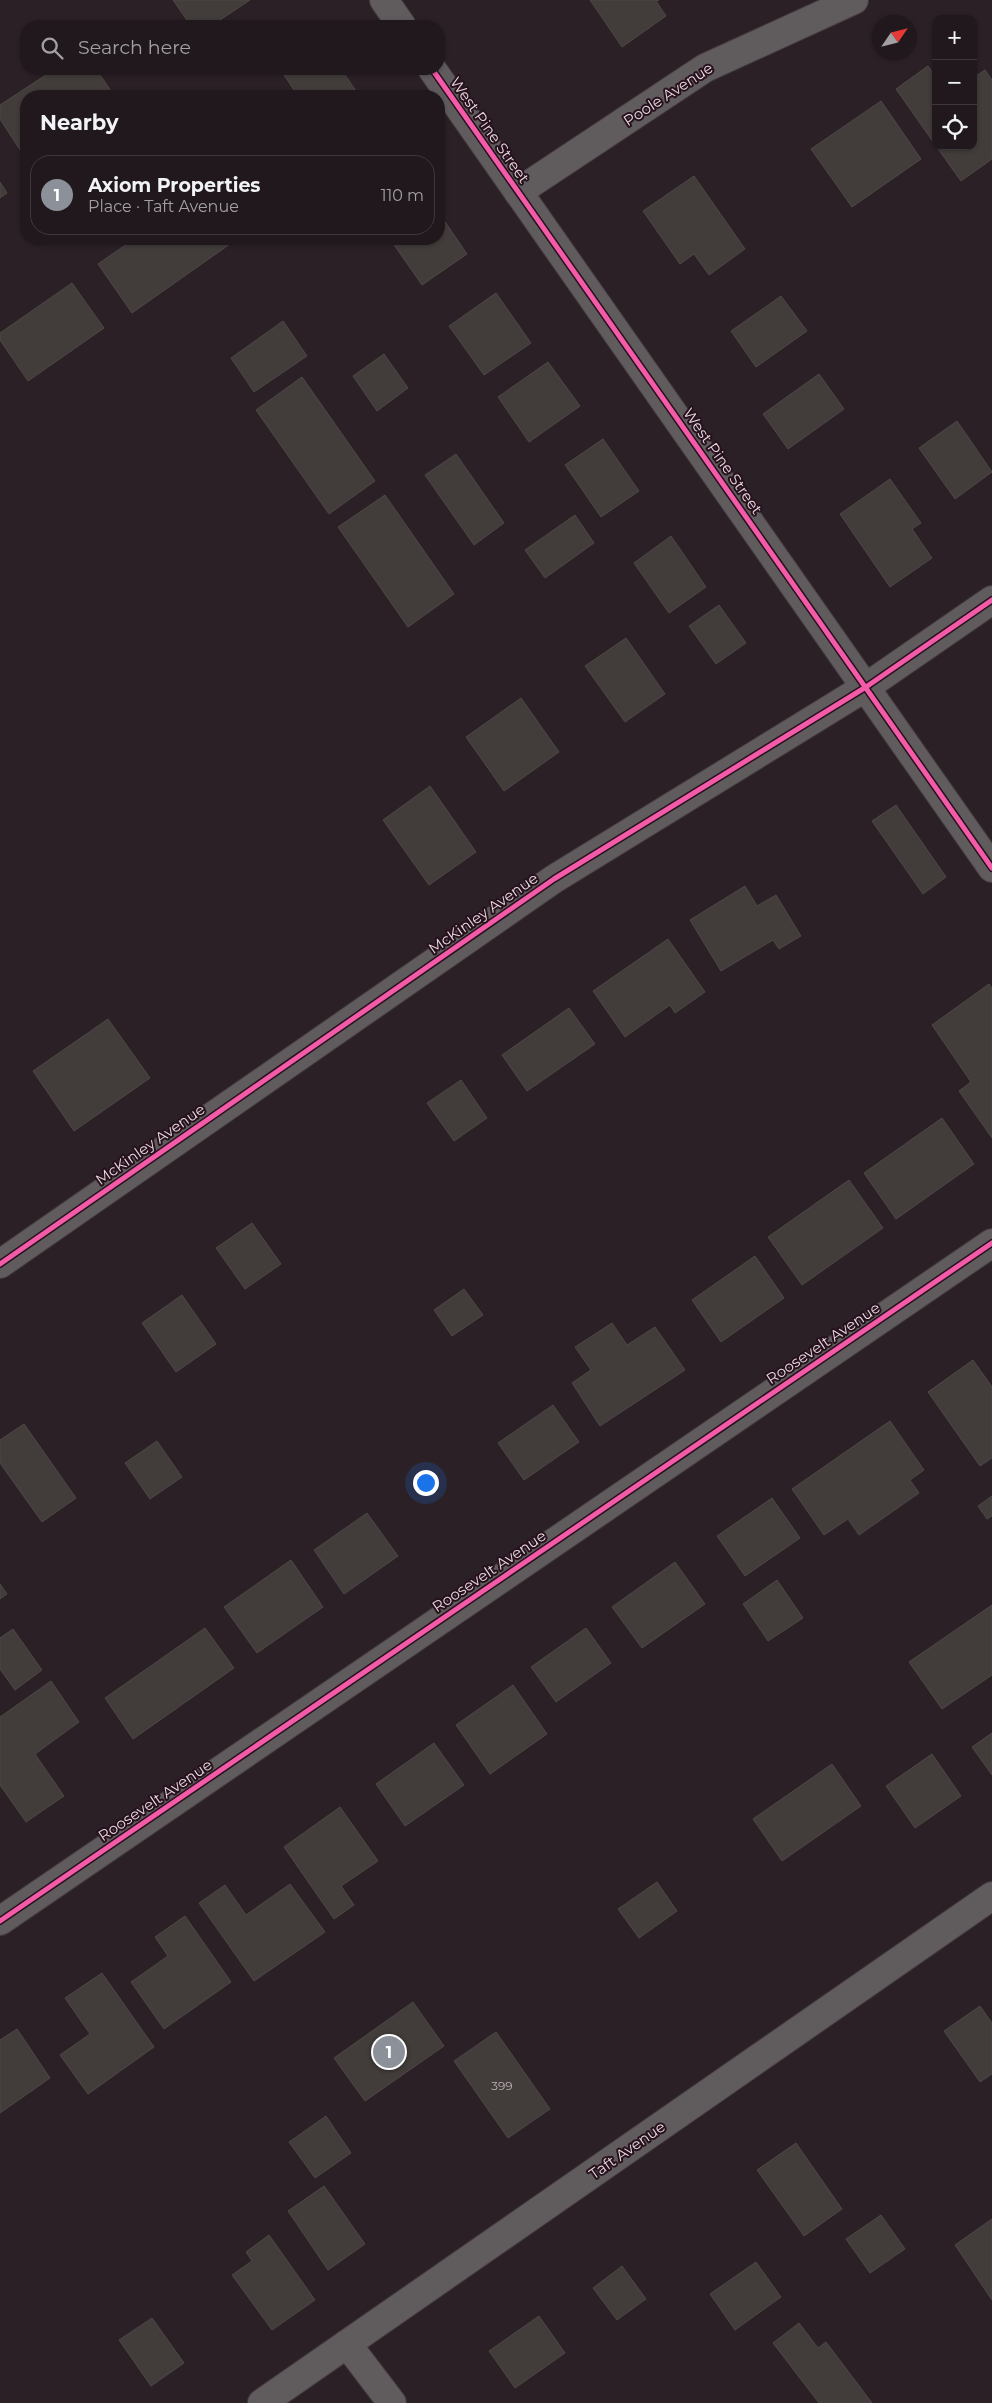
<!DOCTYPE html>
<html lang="en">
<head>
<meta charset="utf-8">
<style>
	body { margin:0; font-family:Montserrat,sans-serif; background:#2d2529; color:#f1f3f6 }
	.controls { position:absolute; right:15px; top:15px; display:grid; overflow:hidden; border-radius:10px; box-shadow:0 1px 4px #0004 }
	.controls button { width:45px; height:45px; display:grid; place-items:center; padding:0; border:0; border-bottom:1px solid #3d373b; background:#20181c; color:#f1f3f6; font:25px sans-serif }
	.compass { position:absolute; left:872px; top:15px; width:45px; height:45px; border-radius:50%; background:#20181c; box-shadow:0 1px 4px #0004; rotate:55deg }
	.you { position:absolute; left:425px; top:1482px; width:18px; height:18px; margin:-12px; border:4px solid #fff; border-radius:50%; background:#1a73e8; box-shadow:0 0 0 8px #1a73e833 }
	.badge { display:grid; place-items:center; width:32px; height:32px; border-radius:50%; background:#8c9099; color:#fff; font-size:16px; font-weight:700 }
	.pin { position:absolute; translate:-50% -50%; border:2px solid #fff; box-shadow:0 1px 5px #0006 }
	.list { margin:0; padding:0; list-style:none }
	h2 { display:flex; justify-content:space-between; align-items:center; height:65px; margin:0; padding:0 20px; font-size:21px }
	h2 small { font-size:16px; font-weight:400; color:#a2a0a3 }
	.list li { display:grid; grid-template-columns:32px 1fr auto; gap:15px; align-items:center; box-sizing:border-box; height:80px; margin:0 10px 10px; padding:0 10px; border:1px solid #3d373b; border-radius:20px }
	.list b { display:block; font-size:19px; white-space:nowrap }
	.list p { margin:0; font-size:16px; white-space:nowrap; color:#a2a0a3 }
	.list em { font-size:16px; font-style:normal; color:#a2a0a3 }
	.icon { flex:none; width:28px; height:28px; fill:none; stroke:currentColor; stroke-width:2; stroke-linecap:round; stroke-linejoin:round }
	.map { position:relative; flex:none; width:992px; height:2403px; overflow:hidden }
	.search { position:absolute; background:#20181c; box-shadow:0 1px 4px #0004; left:20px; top:20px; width:425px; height:55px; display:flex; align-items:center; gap:12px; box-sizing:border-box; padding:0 18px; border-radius:20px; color:#a2a0a3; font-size:19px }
	.panel { position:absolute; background:#20181c; box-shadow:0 1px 4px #0004; left:20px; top:90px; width:425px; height:155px; border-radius:20px }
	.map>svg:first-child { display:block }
</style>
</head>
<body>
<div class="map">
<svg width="992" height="2403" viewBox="0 0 992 2403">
	<rect width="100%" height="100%" fill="#2b2026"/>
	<g fill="#423d3b" stroke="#4d4947">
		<path d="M173,0H250L211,26H191Z"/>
		<path d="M590,0H659L656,1L666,16L622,47Z"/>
		<path d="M928,66L936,77V146L896,89Z"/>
		<path d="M55,69H96L113,94L110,96H26V159L0,119V105Z"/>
		<path d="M294,69H341L358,94L356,96H298L284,75Z"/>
		<path d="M985,70L992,80V159L961,181L936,146H973V78Z"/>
		<path d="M881,101L921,159L852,207L811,149Z"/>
		<path d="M694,176L745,249L709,275L694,254L680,264L643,211Z"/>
		<path d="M0,182L7,193L0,198Z"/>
		<path d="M439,213L467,254L422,285L390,239H439Z"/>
		<path d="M134,239H226L230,244L132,313L98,264Z"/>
		<path d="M72,283L104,328L28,381L0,340V333Z"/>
		<path d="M496,293L531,343L484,375L449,326Z"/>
		<path d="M781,296L807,331L756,367L731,331Z"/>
		<path d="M283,321L307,356L254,392L231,358Z"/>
		<path d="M384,354L408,388L377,411L353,376Z"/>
		<path d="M548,362L580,406L529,442L498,397Z"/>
		<path d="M819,374L844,409L788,449L763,414Z"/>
		<path d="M302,377L375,481L329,514L256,410Z"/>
		<path d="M957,421L992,472L955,499L919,448Z"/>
		<path d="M603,439L639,491L601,517L565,465Z"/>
		<path d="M456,454L504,523L474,545L425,475Z"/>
		<path d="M890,479L921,523L912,529L932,558L890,587L840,514Z"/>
		<path d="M385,495L454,594L408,627L338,527Z"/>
		<path d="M575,515L594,543L545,578L525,550Z"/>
		<path d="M671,536L706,587L669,613L634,563Z"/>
		<path d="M719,605L746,643L716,664L689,626Z"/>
		<path d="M626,638L665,694L625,722L585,666Z"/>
		<path d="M521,698L559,752L504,791L466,737Z"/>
		<path d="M430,786L476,852L429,885L383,820Z"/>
		<path d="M896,805L946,877L923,894L872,821Z"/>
		<path d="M745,886L757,906L776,895L801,936L779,949L773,940L721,971L690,920Z"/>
		<path d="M668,939L705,992L675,1013L670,1005L625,1037L593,991Z"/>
		<path d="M989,984L992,988V1138L959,1091L971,1082L932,1025Z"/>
		<path d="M569,1008L595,1044L527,1091L502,1055Z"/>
		<path d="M108,1019L150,1078L74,1131L33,1071Z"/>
		<path d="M461,1080L487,1118L454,1141L427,1103Z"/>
		<path d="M942,1118L974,1164L896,1219L864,1173Z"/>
		<path d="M849,1180L883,1228L802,1285L768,1237Z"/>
		<path d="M252,1223L281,1264L245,1289L216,1248Z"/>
		<path d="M755,1256L784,1298L721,1342L692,1300Z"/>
		<path d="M464,1289L483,1315L452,1336L434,1310Z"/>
		<path d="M182,1295L216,1344L176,1372L142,1323Z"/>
		<path d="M612,1323L627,1345L655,1327L685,1370L600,1426L572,1383L591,1370L575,1347Z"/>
		<path d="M973,1360L992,1387V1458L980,1466L928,1392Z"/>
		<path d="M553,1405L579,1442L524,1480L498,1443Z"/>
		<path d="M890,1421L924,1470L910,1480L919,1493L859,1535L848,1519L824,1535L792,1489Z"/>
		<path d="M24,1424L76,1498L42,1522L0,1463V1440Z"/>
		<path d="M157,1441L182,1477L150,1499L125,1463Z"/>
		<path d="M992,1496V1516L987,1519L978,1506Z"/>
		<path d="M772,1498L800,1538L745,1576L717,1536Z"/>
		<path d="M367,1513L398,1556L344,1594L314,1550Z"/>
		<path d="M291,1560L323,1607L257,1653L224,1607Z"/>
		<path d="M675,1562L705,1604L642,1648L612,1607Z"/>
		<path d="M777,1580L803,1618L768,1641L743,1604Z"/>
		<path d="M0,1584L7,1594L0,1599Z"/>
		<path d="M992,1605V1675L942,1709L909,1662Z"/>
		<path d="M205,1628L234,1668L133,1739L105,1698Z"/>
		<path d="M586,1628L611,1663L556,1702L531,1667Z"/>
		<path d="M13,1629L42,1670L15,1690L0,1669V1638Z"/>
		<path d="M51,1681L79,1722L35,1754L64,1796L26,1822L0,1785V1717Z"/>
		<path d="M513,1685L547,1734L490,1774L456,1725Z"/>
		<path d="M992,1733V1775L972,1747Z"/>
		<path d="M434,1743L464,1785L405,1826L376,1784Z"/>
		<path d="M932,1754L961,1796L915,1828L886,1786Z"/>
		<path d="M832,1764L861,1806L782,1861L753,1819Z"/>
		<path d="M340,1807L378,1861L341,1886L354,1905L334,1919L284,1847Z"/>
		<path d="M657,1882L677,1911L639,1938L618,1909Z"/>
		<path d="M290,1884L325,1932L254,1981L199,1903L225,1885L246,1915Z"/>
		<path d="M185,1916L231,1982L164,2029L131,1982L168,1956L155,1937Z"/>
		<path d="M102,1973L154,2047L88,2094L60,2055L90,2034L65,1998Z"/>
		<path d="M413,2002L444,2046L365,2101L334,2058Z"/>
		<path d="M980,2006L992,2023V2074L980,2082L944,2031Z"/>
		<path d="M17,2029L50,2078L0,2113V2040Z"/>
		<path d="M496,2032L550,2109L508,2138L454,2061Z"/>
		<path d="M326,2116L351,2153L315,2178L289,2142Z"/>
		<path d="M796,2143L842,2209L804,2236L757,2170Z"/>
		<path d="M324,2186L365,2244L328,2270L288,2211Z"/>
		<path d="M881,2215L905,2249L870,2273L846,2239Z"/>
		<path d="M992,2219V2300L955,2245Z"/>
		<path d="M269,2235L315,2300L272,2330L232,2275L252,2261L246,2252Z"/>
		<path d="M756,2262L781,2297L735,2330L710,2294Z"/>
		<path d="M622,2266L646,2299L617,2320L593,2288Z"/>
		<path d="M539,2316L565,2353L515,2388L489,2351Z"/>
		<path d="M152,2318L184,2363L151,2386L119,2340Z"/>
		<path d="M799,2323L818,2348L826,2342L872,2403H819L773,2343Z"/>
	</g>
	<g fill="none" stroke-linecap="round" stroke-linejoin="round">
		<defs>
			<g id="minor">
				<path d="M384,0L402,26"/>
				<path d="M432,69L992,868"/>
				<path d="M518,192L705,68L854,0"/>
				<path d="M0,1264L554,879L866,687L992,600"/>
				<path d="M0,1921L992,1243"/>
				<path d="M347,2344L392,2403"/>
				<path d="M262,2403L992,1896"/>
			</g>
		</defs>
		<use href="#minor" stroke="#453b40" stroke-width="30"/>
		<use href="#minor" stroke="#605b5d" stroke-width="28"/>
		<defs>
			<g id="cycleway">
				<path d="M432,69L992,868"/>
				<path d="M0,1264L554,879L866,687L992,600"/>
				<path d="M0,1921L992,1243"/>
			</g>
		</defs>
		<use href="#cycleway" stroke="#26111d" stroke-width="8"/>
		<use href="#cycleway" stroke="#f35aa7" stroke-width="5"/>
	</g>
	<g text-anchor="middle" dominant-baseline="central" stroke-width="4" stroke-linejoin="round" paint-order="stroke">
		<g font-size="12" fill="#beb2b7">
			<text x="502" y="2085">399</text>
		</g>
		<g font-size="15" fill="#e8d9e0" stroke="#26111d">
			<text transform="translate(668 94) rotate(-33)">Poole Avenue</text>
			<text transform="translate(490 130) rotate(55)">West Pine Street</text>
			<text transform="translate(723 461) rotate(55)">West Pine Street</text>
			<text transform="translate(483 913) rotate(-35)">McKinley Avenue</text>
			<text transform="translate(150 1144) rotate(-35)">McKinley Avenue</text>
			<text transform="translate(823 1343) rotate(-34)">Roosevelt Avenue</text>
			<text transform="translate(489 1571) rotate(-34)">Roosevelt Avenue</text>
			<text transform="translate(155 1800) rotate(-34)">Roosevelt Avenue</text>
			<text transform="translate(627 2150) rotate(-35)">Taft Avenue</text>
		</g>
	</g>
</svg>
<div class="controls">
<button>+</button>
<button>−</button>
<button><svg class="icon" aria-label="locate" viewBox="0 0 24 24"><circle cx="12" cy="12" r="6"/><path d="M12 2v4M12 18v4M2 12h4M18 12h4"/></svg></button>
</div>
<svg class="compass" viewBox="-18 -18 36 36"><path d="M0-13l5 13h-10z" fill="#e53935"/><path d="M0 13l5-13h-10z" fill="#a2a0a3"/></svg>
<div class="you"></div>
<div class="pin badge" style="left:389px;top:2052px">1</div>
<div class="search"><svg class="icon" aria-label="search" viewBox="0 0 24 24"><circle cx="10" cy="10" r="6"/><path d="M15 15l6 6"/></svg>Search here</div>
<section class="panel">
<h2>Nearby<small></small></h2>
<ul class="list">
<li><span class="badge">1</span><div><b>Axiom Properties</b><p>Place · Taft Avenue</p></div><em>110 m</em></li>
</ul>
</section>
</div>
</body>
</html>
